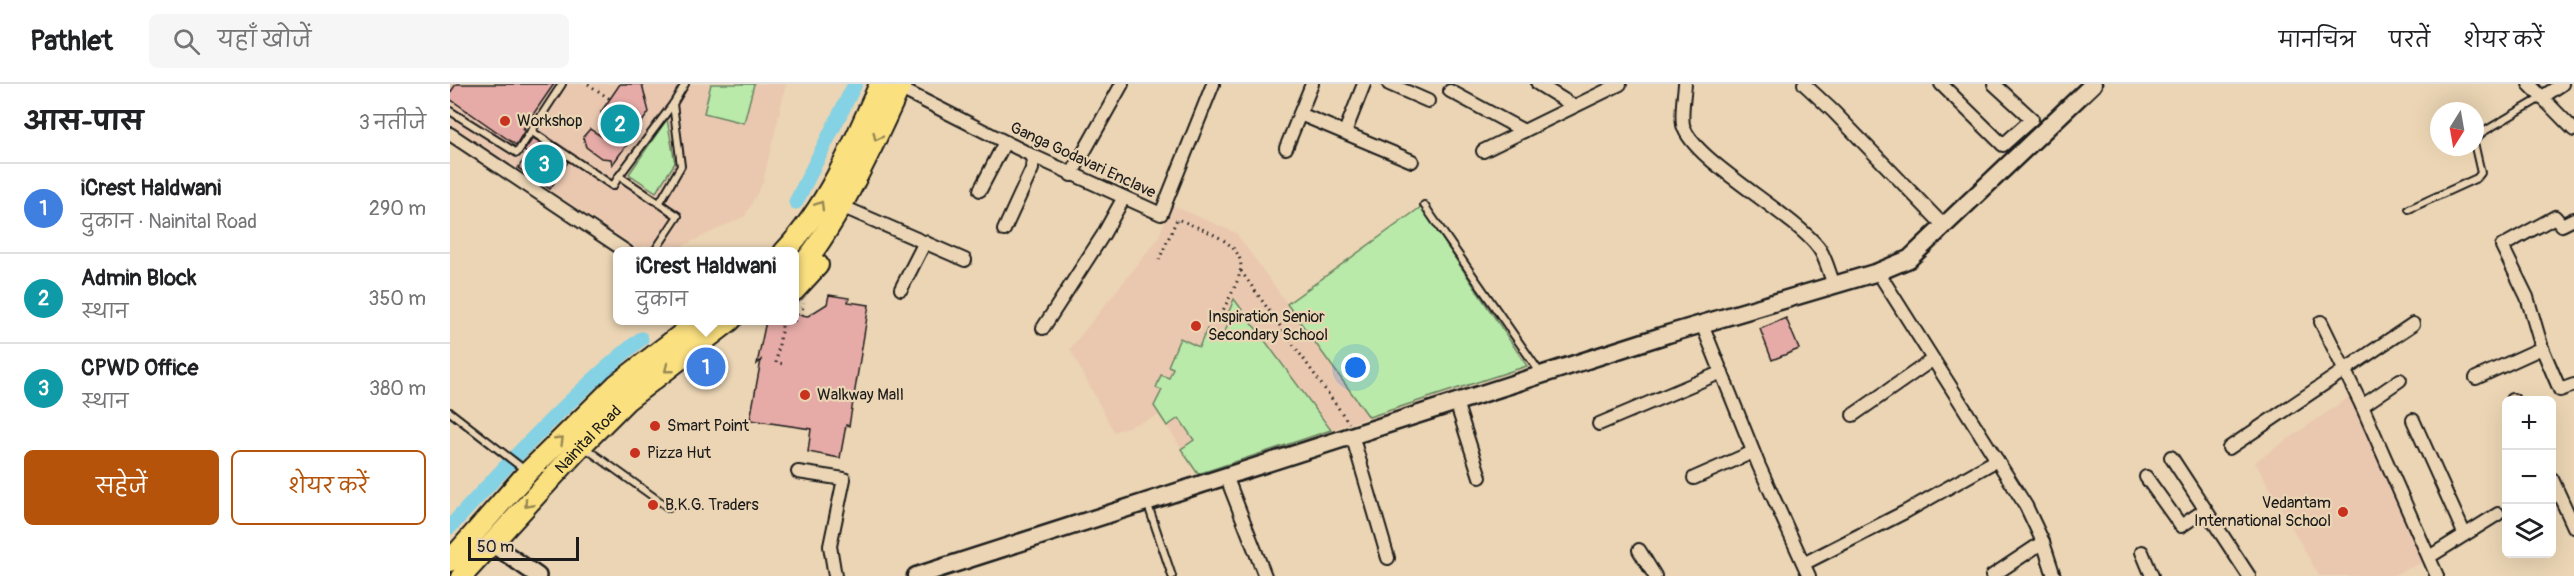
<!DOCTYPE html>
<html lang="hi">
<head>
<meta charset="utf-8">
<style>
	body { margin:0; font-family:Pangolin,"Playpen Sans Deva",sans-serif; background:#f6f6f6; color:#202124 }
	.controls { position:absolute; right:18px; bottom:18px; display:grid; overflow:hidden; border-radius:9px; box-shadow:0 6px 24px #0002 }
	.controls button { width:54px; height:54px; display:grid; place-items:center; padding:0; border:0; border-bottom:2px solid #e0e0e0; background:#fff; color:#202124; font:30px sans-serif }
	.compass { position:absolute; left:1980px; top:18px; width:54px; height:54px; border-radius:50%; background:#fff; box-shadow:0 6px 24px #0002; rotate:191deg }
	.scale { position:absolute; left:18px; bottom:15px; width:111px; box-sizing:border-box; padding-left:6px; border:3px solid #1c1c1c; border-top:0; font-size:16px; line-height:21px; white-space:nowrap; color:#1c1c1c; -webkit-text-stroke:4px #ebd5b4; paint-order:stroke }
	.you { position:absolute; left:906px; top:284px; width:21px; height:21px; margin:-15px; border:4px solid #fff; border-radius:50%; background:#1a73e8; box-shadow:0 0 0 9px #1a73e833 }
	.badge { display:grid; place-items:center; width:39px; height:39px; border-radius:50%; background:#b45309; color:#fff; font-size:20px; font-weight:700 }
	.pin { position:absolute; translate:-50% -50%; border:3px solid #fff; box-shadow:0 2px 6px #0006 }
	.popup { position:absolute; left:163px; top:163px; width:186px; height:78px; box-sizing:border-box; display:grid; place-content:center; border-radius:9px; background:#fff; filter:drop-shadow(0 2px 4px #0005); font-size:20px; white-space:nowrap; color:#757577 }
	.popup b { font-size:22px; color:#202124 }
	.popup::after { content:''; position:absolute; left:50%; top:100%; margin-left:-12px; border:12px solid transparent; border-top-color:#fff }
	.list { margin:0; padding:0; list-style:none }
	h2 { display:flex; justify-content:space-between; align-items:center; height:78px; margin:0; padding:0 24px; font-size:26px }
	h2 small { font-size:20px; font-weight:400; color:#757577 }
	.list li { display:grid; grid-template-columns:39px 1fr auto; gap:18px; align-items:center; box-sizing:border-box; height:90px; padding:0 24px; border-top:2px solid #e0e0e0 }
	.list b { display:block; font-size:22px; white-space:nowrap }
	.list p { margin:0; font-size:20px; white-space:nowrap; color:#757577 }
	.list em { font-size:20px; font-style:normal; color:#757577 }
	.actions { display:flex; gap:12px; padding:18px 24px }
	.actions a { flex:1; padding:14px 0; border:2px solid #b45309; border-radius:9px; text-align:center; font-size:21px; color:#b45309 }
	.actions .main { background:#b45309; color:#fff }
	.icon { flex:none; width:33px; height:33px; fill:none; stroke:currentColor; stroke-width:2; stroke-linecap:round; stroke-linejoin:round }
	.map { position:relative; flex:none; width:2124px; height:492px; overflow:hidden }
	header { display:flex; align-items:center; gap:36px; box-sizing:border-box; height:84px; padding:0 30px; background:#fff; border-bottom:2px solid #e0e0e0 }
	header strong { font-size:28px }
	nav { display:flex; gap:33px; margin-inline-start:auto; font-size:21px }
	.search { width:420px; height:54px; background:#f6f6f6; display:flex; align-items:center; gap:15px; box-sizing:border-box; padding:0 21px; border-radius:9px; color:#757577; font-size:22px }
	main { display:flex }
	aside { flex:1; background:#fff }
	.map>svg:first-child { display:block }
</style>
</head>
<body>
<header>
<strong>Pathlet</strong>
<div class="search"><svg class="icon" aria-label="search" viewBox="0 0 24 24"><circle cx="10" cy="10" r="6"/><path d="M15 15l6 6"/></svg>यहाँ खोजें</div>
<nav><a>मानचित्र</a><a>परतें</a><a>शेयर करें</a></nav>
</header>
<main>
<aside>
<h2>आस-पास<small>3 नतीजे</small></h2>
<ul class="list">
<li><span class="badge" style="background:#3f7fe0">1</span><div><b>iCrest Haldwani</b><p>दुकान · Nainital Road</p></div><em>290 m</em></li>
<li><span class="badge" style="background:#0f9aa8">2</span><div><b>Admin Block</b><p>स्थान</p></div><em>350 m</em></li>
<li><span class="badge" style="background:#0f9aa8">3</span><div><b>CPWD Office</b><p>स्थान</p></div><em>380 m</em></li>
</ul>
<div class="actions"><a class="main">सहेजें</a><a>शेयर करें</a></div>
</aside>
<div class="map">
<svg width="2124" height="492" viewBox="0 0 2124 492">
	<rect width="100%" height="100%" fill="#ebd5b4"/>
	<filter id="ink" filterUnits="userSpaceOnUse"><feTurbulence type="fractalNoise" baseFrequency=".0167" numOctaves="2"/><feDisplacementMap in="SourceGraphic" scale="12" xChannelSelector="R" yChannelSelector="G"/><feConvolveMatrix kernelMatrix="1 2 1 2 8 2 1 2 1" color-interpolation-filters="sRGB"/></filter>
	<g filter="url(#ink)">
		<g fill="#eac8b0">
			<path d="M0,0H336L313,98L295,132L220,168L203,167L196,162L187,164L0,40Z"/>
			<path d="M721,121L786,149L919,333L748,390L710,331L664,348L620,265L708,155Z"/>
			<path d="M1902,311L1974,478L1941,492H1869L1805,378Z"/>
		</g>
		<g fill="#b9eaa9" stroke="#6a8362" stroke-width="1.5">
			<path d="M261,0H304L294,39L254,29Z"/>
			<path d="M217,35L225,79L206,108L179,90Z"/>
			<path d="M971,123L1077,282L919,333L837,220Z"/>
			<path d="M784,215L881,346L748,390L731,365L744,356L729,334L717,342L704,322L712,306L706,304L711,291L719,294L723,284L718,282L730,254L749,263L757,245L773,251L780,237L776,235Z"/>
		</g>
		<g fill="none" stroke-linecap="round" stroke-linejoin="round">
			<g stroke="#85d2e4" stroke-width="15">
				<path d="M346,118L405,0"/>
				<path d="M0,443C60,377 121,311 191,255"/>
			</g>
		</g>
		<g fill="#e6aba7" stroke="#1c1c1c" stroke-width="1.5">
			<path d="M6,0H104L73,45L75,46L66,61L0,15V9Z"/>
			<path d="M170,0H192L199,28L192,38H185L176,52L178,59L162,81L161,75L151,74L136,63L133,53L140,45L157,56L151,28Z"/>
			<path d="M83,54L118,78L100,105L68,84L78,70L74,67Z"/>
			<path d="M379,211L399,214L398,218L419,221L399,342L396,341L390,374L358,368L361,345L300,336L311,276L307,280L316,237H345V230L358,232L377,220Z"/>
			<path d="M1336,234L1349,265L1322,276L1310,245Z"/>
		</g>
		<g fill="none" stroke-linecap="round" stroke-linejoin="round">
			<defs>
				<g id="service">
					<path d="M0,27L67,69L112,0"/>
					<path d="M81,47L163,102L169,92"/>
					<path d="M2025,55L2033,48L2091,14"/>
					<path d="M210,118L231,82L223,20"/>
					<path d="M974,121L1091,290"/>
					<path d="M1959,125L2027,94L2031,89L2025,63"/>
					<path d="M204,168L228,132L169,92L223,20L235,0"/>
					<path d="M0,328L75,386"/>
					<path d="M134,363L219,424"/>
					<path d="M697,418L722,492"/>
				</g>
				<g id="minor">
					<path d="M939,0L978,17"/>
					<path d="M1088,0L1124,22"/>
					<path d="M1235,0C1234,13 1231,29 1233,41C1242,76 1341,128 1368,163C1376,173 1379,189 1384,201"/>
					<path d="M1354,0L1383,27L1493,141"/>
					<path d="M1491,0L1553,61L1582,35L1544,0"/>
					<path d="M2079,0L2124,46"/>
					<path d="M449,4L583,72L711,130L763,0"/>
					<path d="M1000,7L1074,47"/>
					<path d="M2091,14L2112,0"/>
					<path d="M850,30L962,77"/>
					<path d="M895,48L914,0"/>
					<path d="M0,50L177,168"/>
					<path d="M836,64L862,0"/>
					<path d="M1033,67L1170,0"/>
					<path d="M621,91L672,0"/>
					<path d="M530,106L555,58"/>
					<path d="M391,122L515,176"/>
					<path d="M554,146L582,85L583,72"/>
					<path d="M1428,188L1576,422L1593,458L1604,492"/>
					<path d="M451,205L475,158"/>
					<path d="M1871,238L1912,322L1987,492"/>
					<path d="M1252,240L1309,382L1359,492"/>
					<path d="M593,244L653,151L673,115"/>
					<path d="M2092,264L2077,213L2052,162L2105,133L2112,141L2124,135"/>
					<path d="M2026,294L2092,264L2110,306L2124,301"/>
					<path d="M2062,316H2063"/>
					<path d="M1006,318L1030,393"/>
					<path d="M1912,322L1950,296"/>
					<path d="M1403,331L1482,276"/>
					<path d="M1963,336L2014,449"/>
					<path d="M1149,340L1272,288"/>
					<path d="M902,351L938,474"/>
					<path d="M1779,364L1963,240"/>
					<path d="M1721,373L1799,492"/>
					<path d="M348,388L394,395L380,462L385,492"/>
					<path d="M776,392L815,492"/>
					<path d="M1696,393L1731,442L1755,426"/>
					<path d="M1244,394L1303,368"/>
					<path d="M2102,395L2124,443"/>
					<path d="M1189,466L1205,492"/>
					<path d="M1692,468L1702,492"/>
					<path d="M1979,473L2048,430"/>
					<path d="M1355,479L1455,428L1547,376"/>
					<path d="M1542,492L1593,458"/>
				</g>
				<path id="tertiary" d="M42,460L88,492"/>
				<path id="secondary" d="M466,492L1218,250L1428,188L1459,175L1643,0"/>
				<g id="trunk">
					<path d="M334,168C378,122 405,57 430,0"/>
					<path d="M344,189C361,173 373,153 385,133C410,90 431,45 451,0"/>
					<path d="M344,207L368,181"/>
					<path d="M0,477L78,388L166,301L250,236"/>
					<path id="s1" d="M12,492L132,361L177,316L281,236"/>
				</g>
			</defs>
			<use href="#service" stroke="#1c1c1c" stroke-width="10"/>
			<use href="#minor" stroke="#1c1c1c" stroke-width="16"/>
			<use href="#tertiary" stroke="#1c1c1c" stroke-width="20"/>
			<use href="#secondary" stroke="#1c1c1c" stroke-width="21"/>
			<use href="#trunk" stroke="#1c1c1c" stroke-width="24"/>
			<g stroke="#1c1c1c" stroke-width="3" stroke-dasharray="1.5 4.5" stroke-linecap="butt">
				<path d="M138,0L160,15"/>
				<path d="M709,176L727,135C748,144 798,158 790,188C787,202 777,217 771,231"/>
				<path d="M791,187L899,339"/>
				<path d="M352,231L353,219"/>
				<path d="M333,236L326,279L336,280"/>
			</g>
			<use href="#service" stroke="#ebd5b4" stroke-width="6"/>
			<use href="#minor" stroke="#ebd5b4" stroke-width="12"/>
			<use href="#tertiary" stroke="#ebd5b4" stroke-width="15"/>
			<use href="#secondary" stroke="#ebd5b4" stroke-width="16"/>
			<use href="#trunk" stroke="#fbe080" stroke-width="20"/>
		</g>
		<defs><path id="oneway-chevron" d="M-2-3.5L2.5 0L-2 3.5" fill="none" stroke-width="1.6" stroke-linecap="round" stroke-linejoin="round" transform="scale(1.5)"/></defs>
		<g stroke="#978853">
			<use href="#oneway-chevron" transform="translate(427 53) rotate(116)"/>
			<use href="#oneway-chevron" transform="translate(370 121) rotate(-59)"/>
			<use href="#oneway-chevron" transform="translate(218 285) rotate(142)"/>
			<use href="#oneway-chevron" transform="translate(110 356) rotate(-44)"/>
			<use href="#oneway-chevron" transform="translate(78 420) rotate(132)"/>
		</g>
	</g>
	<g fill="#c8321e" stroke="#ebd5b4" stroke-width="2">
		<circle cx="55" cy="37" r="6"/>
		<circle cx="746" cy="242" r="6"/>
		<circle cx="355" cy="311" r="6"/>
		<circle cx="205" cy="342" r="6"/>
		<circle cx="185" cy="369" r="6"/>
		<circle cx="203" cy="421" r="6"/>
		<circle cx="1893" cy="428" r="6"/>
	</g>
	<g text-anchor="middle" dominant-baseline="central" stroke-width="4.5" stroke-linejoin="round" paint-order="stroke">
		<g font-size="16" fill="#1c1c1c" stroke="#ebd5b4" text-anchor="start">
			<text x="67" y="37">Workshop</text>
			<text x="758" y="233">Inspiration Senior<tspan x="758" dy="18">Secondary School</tspan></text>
			<text x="367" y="311">Walkway Mall</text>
			<text x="217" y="342">Smart Point</text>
			<text x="197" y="369">Pizza Hut</text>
			<text x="1881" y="419" text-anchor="end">Vedantam<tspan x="1881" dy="18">International School</tspan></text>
			<text x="215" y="421">B.K.G. Traders</text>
		</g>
		<g font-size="16" fill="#1c1c1c" stroke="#ebd5b4">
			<text transform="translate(633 76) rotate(25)">Ganga Godavari Enclave</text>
			<text stroke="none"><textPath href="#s1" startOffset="186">Nainital Road</textPath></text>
		</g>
	</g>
</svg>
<div class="controls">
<button>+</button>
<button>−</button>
<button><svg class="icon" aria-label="layers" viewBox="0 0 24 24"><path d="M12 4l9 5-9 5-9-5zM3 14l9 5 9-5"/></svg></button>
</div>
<svg class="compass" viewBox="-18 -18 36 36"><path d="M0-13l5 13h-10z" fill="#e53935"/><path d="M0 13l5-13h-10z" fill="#757577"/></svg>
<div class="scale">50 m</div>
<div class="you"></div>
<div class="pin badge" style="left:256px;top:283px;background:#3f7fe0">1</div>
<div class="popup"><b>iCrest Haldwani</b>दुकान</div>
<div class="pin badge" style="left:170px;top:40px;background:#0f9aa8">2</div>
<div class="pin badge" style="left:94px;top:80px;background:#0f9aa8">3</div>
</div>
</main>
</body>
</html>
